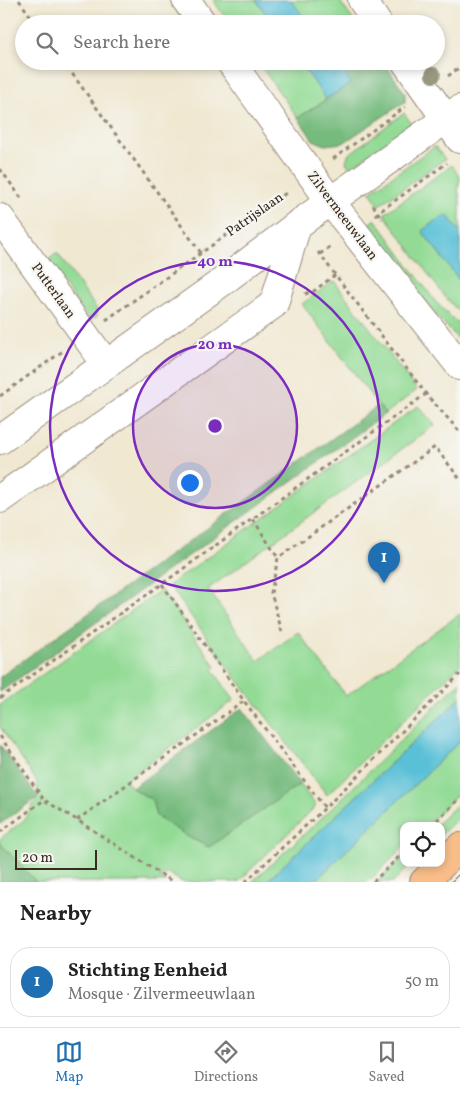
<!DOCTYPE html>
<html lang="en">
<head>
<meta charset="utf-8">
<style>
	body { margin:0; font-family:Vollkorn,serif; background:#f6f6f6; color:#222 }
	.controls { position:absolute; right:15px; bottom:15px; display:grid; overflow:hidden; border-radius:10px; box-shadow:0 2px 8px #0003 }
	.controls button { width:45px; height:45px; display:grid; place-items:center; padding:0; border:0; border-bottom:1px solid #e0e0e0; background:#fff; color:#222; font:25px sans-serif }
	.scale { position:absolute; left:15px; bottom:12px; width:82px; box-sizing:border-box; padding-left:5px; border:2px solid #3b2a1e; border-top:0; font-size:14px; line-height:18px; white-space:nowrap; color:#3b2a1e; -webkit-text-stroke:4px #f6f6f2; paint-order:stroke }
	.you { position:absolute; left:189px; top:482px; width:18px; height:18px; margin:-12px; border:4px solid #fff; border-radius:50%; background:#1a73e8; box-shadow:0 0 0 8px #1a73e833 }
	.badge { display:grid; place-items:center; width:32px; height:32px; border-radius:50%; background:#1f6fb2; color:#fff; font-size:16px; font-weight:700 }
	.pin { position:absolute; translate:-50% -41px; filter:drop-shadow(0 1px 2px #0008) }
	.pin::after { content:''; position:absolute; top:26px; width:18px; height:15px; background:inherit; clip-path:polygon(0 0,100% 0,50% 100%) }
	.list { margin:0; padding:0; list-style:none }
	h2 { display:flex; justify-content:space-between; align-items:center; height:65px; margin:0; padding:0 20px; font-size:21px }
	h2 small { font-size:16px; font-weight:400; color:#767676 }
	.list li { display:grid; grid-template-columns:32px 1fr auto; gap:15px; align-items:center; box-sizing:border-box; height:70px; margin:0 10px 10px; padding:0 10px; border:1px solid #e0e0e0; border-radius:20px }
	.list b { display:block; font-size:19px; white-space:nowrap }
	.list p { margin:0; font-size:16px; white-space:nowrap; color:#767676 }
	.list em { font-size:16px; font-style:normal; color:#767676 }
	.icon { flex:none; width:28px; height:28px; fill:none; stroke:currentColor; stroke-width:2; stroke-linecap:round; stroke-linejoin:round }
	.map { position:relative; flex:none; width:460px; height:882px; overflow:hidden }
	.search { position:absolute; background:#fff; box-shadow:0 2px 8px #0003; left:15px; right:15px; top:15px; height:55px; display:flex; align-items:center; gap:12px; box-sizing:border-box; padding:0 18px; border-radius:28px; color:#767676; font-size:19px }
	.sheet { height:145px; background:#fff }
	nav { display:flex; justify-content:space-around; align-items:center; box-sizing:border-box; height:70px; border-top:1px solid #e0e0e0; background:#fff; font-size:14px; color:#767676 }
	nav a { display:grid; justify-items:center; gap:2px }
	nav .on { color:#1f6fb2 }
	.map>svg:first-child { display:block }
</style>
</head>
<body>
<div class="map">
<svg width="460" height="882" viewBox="0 0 460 882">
	<rect width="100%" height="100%" fill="#f6f6f2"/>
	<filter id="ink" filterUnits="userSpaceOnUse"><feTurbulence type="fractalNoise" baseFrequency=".02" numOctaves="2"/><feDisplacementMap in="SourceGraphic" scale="10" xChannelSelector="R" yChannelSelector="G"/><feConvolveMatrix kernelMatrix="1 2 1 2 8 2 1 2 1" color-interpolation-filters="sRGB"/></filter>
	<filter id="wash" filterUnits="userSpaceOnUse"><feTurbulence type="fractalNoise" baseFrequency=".0096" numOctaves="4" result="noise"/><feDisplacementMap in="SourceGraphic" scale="20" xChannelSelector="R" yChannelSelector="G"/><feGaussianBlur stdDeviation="1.12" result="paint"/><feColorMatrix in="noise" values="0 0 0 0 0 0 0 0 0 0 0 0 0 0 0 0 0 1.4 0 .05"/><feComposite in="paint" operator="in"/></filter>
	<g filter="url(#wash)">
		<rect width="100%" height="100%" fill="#f0e8d1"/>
		<g fill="#93db95" stroke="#67825a">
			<path d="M213,0H256L273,24H230Z"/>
			<path d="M291,0H339L353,20L348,24H309Z"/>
			<path d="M257,61H299L326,99L298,118Z"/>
			<path d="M404,113L411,123L350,168L346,162L348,155Z"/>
			<path d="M435,146L445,159L379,205L370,192Z"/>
			<path d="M452,165L460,178L458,190L460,200V232L447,215L435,221L422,231L460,281V313L445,297L384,214Z"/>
			<path d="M375,219L435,301L460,326V341L425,303L366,226Z"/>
			<path d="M57,253L96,308L97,316L90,321L47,261Z"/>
			<path d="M334,281L417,390L385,414L302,304Z"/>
			<path d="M418,406L435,425L208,589L258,661L298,632L346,696L460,614V665L327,795L227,666L169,585Z"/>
			<path d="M161,590L216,667L213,670L234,700L126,780L132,788L152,800L156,816L190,838L209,847L300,784L316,806L238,882H182L168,873L159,877L166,882H36L0,843V839L24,820L38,797L37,782L0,727V705Z"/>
			<path d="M460,682V698L266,882H252L328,812Z"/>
			<path d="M460,741V792L426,826H404V847L368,882H314Z"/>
			<path d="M460,802V816L441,835V826H435Z"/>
			<path d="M404,856V863H412L393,882H377Z"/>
		</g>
		<g fill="#76bb7e" stroke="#58724e">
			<path d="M336,61H383L405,93V102L343,143L325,145L313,140L298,118L351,83Z"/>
			<path d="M379,405L385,414L0,692V677Z"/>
			<path d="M242,708L300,784L209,847L190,838L156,816L152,800L132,788Z"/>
			<path d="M0,745L38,797L0,824Z"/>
			<path d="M0,843L36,882H0Z"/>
		</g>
		<g fill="#5ac0d8" stroke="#4a757b">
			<path d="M256,0H291L309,24H273Z"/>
			<path d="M299,61H336L351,83L326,99Z"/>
			<path d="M447,215L460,232V281L422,231L435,221Z"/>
			<path d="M460,698V741L314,882H266Z"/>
		</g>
	</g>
	<g filter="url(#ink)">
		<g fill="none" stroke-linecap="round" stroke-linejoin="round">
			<defs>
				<g id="minor">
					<path d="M186,0L203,24"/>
					<path d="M362,0L378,24"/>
					<path d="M230,61L330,201L460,366"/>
					<path d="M405,61L460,139"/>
					<path d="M0,218L106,364"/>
					<path d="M0,440L222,282L297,225L460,109"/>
					<path d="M0,499L274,304L297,225"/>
				</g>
				<path id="major" d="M424,882L460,847"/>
			</defs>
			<use href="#minor" stroke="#968978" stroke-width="30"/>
			<use href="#major" stroke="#968978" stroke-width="30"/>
			<g stroke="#968978" stroke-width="3" stroke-dasharray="4 4" stroke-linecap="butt">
				<path d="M19,0L36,24"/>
				<path d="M63,61L201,253"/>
				<path d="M448,76L460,67"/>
				<path d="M333,159L405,107"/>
				<path d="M0,169L22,199"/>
				<path d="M373,205L382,219"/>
				<path d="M375,215L447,163"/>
				<path d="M318,252L426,394L460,432"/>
				<path d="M320,254L331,246"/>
				<path d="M305,294L314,291L335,275"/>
				<path d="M106,320L289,191"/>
				<path d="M0,396L63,351"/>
				<path d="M253,519L278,558"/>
				<path d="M162,584L244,701L325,808"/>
				<path d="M282,632L271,593L278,558L435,447L460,479"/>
				<path d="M0,698L162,584L426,394"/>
				<path d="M0,736L44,800"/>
				<path d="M77,820L244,701"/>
				<path d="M431,826L460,798"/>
				<path d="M0,832L44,800L77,820L173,882"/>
				<path d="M245,882L325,808L460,674"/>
				<path d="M373,882L404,852"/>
			</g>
			<use href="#minor" stroke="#fff" stroke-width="28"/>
			<use href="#major" stroke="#f8bd89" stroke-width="28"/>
			<path stroke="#3b2a1e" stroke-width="1" d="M451,882L460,873"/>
		</g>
		<circle fill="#99987f" cx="433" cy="75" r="8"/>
	</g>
	<circle cx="215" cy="426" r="82" fill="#7b2cbf" fill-opacity=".12"/>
	<g fill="none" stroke="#7b2cbf" stroke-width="2.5">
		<circle cx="215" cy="426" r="82"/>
		<circle cx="215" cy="426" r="165"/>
	</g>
	<g text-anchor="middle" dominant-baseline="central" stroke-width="4.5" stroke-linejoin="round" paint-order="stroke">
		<g font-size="14" fill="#3b2a1e" stroke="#f6f6f2">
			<text transform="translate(255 215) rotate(-35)">Patrijslaan</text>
			<text transform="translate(342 216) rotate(53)">Zilvermeeuwlaan</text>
			<text transform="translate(53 291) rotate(54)">Putterlaan</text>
		</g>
	</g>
	<circle cx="215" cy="426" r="8" fill="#7b2cbf" stroke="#f6f6f2" stroke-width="2.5"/>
	<g font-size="15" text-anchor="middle" font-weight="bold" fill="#7b2cbf" stroke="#f6f6f2" stroke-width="4.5" stroke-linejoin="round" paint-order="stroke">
		<text x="215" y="266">40 m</text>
		<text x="215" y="349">20 m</text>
	</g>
</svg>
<div class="controls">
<button><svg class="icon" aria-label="locate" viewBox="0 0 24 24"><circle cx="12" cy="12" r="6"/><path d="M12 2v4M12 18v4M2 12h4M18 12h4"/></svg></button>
</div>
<div class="scale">20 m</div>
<div class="you"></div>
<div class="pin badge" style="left:384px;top:583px">1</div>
<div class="search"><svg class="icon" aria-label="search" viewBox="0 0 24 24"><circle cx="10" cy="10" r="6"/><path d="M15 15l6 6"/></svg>Search here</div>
</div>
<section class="sheet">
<h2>Nearby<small></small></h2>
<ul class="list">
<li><span class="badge">1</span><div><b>Stichting Eenheid</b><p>Mosque · Zilvermeeuwlaan</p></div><em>50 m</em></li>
</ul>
</section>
<nav>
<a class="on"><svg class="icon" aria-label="map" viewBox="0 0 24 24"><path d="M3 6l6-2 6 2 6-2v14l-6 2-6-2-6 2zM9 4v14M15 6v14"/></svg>Map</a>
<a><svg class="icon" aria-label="directions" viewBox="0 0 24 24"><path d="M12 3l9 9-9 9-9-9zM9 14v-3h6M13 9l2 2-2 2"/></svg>Directions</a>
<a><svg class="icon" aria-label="saved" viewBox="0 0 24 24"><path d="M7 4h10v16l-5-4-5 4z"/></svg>Saved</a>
</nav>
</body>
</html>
